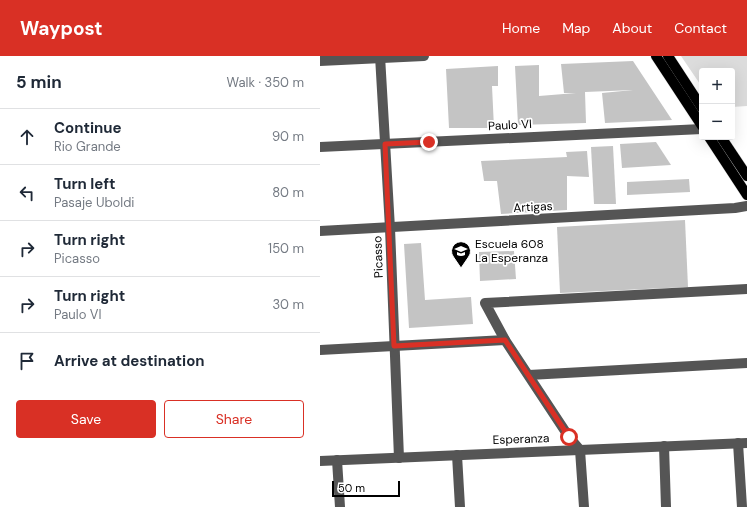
<!DOCTYPE html>
<html lang="en">
<head>
<meta charset="utf-8">
<style>
	body { margin:0; font-family:"DM Sans",sans-serif; background:#f2f2f3; color:#1f2937 }
	.controls { position:absolute; right:12px; top:12px; display:grid; overflow:hidden; border-radius:4px; box-shadow:0 4px 16px #0002 }
	.controls button { width:36px; height:36px; display:grid; place-items:center; padding:0; border:0; border-bottom:1px solid #e0e1e3; background:#fff; color:#1f2937; font:20px sans-serif }
	.scale { position:absolute; left:12px; bottom:10px; width:68px; box-sizing:border-box; padding-left:4px; border:2px solid #000; border-top:0; font-size:11px; line-height:14px; white-space:nowrap; color:#000; -webkit-text-stroke:3px #fff; paint-order:stroke }
	.stop { position:absolute; width:12px; height:12px; margin:-9px; border:3px solid #d93025; border-radius:50%; background:#fff }
	.stop.end { background:#d93025; border-color:#fff; box-shadow:0 1px 4px #0008 }
	.list { margin:0; padding:0; list-style:none }
	h2 { display:flex; justify-content:space-between; align-items:center; height:52px; margin:0; padding:0 16px; font-size:17px }
	h2 small { font-size:13px; font-weight:400; color:#747a83 }
	.list li { display:grid; grid-template-columns:26px 1fr auto; gap:12px; align-items:center; box-sizing:border-box; height:56px; padding:0 16px; border-top:1px solid #e0e1e3 }
	.list b { display:block; font-size:15px; white-space:nowrap }
	.list p { margin:0; font-size:13px; white-space:nowrap; color:#747a83 }
	.list em { font-size:13px; font-style:normal; color:#747a83 }
	.actions { display:flex; gap:8px; padding:12px 16px }
	.actions a { flex:1; padding:9px 0; border:1px solid #d93025; border-radius:4px; text-align:center; font-size:14px; color:#d93025 }
	.actions .main { background:#d93025; color:#fff }
	.icon { flex:none; width:22px; height:22px; fill:none; stroke:currentColor; stroke-width:2; stroke-linecap:round; stroke-linejoin:round }
	.map { position:relative; flex:none; width:427px; height:451px; overflow:hidden }
	header { display:flex; align-items:center; gap:24px; box-sizing:border-box; height:56px; padding:0 20px; background:#d93025; color:#fff }
	header strong { font-size:19px }
	nav { display:flex; gap:22px; margin-inline-start:auto; font-size:14px }
	main { display:flex }
	aside { flex:1; background:#fff }
	.map>svg:first-child { display:block }
</style>
</head>
<body>
<header>
<strong>Waypost</strong>
<nav><a>Home</a><a>Map</a><a>About</a><a>Contact</a></nav>
</header>
<main>
<aside>
<h2>5 min<small>Walk · 350 m</small></h2>
<ul class="list">
<li><svg class="icon" aria-label="ahead" viewBox="0 0 24 24"><path d="M12 20V5M6 11l6-6 6 6"/></svg><div><b>Continue</b><p>Rio Grande</p></div><em>90 m</em></li>
<li><svg class="icon" aria-label="left" viewBox="0 0 24 24"><path d="M17 20v-9H6M10 6l-5 5 5 5"/></svg><div><b>Turn left</b><p>Pasaje Uboldi</p></div><em>80 m</em></li>
<li><svg class="icon" aria-label="right" viewBox="0 0 24 24"><path d="M7 20v-9h11M14 6l5 5-5 5"/></svg><div><b>Turn right</b><p>Picasso</p></div><em>150 m</em></li>
<li><svg class="icon" aria-label="right" viewBox="0 0 24 24"><path d="M7 20v-9h11M14 6l5 5-5 5"/></svg><div><b>Turn right</b><p>Paulo VI</p></div><em>30 m</em></li>
<li><svg class="icon" aria-label="arrive" viewBox="0 0 24 24"><path d="M6 21V4h12l-3 4 3 4H6"/></svg><div><b>Arrive at destination</b></div></li>
</ul>
<div class="actions"><a class="main">Save</a><a>Share</a></div>
</aside>
<div class="map">
<svg width="427" height="451" viewBox="0 0 427 451">
	<rect width="100%" height="100%" fill="#fff"/>
	<path fill="#dcdcdc" d="M361,0H427V50L412,51V15H382V31Z"/>
	<g fill="#c4c4c4">
		<path d="M313,5L352,64L285,67L282,37L313,34L265,36L266,67L198,69L195,10L219,9V40L256,37H244L241,8Z"/>
		<path d="M178,10V30H172L174,72H129L126,13Z"/>
		<path d="M336,86L351,109L302,112L300,88Z"/>
		<path d="M293,90L296,148H274L271,91Z"/>
		<path d="M267,95L269,121L247,120V114V154L181,158L177,125H164L161,105L247,101L246,96Z"/>
		<path d="M369,123L370,136L307,139V126Z"/>
		<path d="M365,164L368,231L240,237L237,171Z"/>
		<path d="M101,187L105,244L151,241L153,268L89,272L84,188Z"/>
		<path d="M194,195L196,223L160,225L159,196Z"/>
	</g>
	<g fill="none" stroke-linecap="round" stroke-linejoin="round">
		<defs>
			<g id="major">
				<path d="M336,0L382,70"/>
				<path d="M348,0L382,52"/>
				<path d="M389,81L427,139"/>
				<path d="M401,81L427,120"/>
			</g>
		</defs>
		<use href="#major" stroke="#dbdbdb" stroke-width="11"/>
		<g stroke="#555" stroke-width="10">
			<path d="M60,0L70,172L79,402"/>
			<path d="M0,5L104,0"/>
			<path d="M0,91L382,73"/>
			<path d="M0,175L415,152L427,150"/>
			<path d="M0,294L185,284"/>
			<path d="M209,319L427,307"/>
			<path d="M418,387L422,451"/>
			<path d="M344,390L346,451"/>
			<path d="M137,399L140,451"/>
			<path d="M17,404L20,451"/>
			<path d="M0,405L427,387"/>
			<path d="M264,451L260,394L249,381L185,284L165,247L427,233"/>
		</g>
		<use href="#major" stroke="#000" stroke-width="10"/>
	</g>
	<g fill="none" stroke-linecap="round" stroke-linejoin="round">
		<path stroke="#d93025" stroke-width="5" d="M109,86L65,88L74,290L185,284L249,381"/>
	</g>
	<defs>
		<symbol id="school-pin" viewBox="-11 -11 22 30"><path d="M0 17L-7.5 6A9.5 9.5 0 1 1 7.5 6Z" fill="#000" stroke="#fff"/><path d="M0-5L7-2L0 1L-7-2ZM-4 1L0 2.5L4 1V4Q0 6-4 4Z" fill="#fff"/></symbol>
	</defs>
	<g fill-rule="evenodd">
		<use href="#school-pin" x="130" y="184" width="22" height="30"/>
	</g>
	<g text-anchor="middle" dominant-baseline="central" stroke-width="3.5" stroke-linejoin="round" paint-order="stroke">
		<g font-size="12" fill="#000" stroke="#fff">
			<text transform="translate(190 69) rotate(-3)">Paulo VI</text>
			<text transform="translate(213 151) rotate(-3)">Artigas</text>
			<text transform="translate(58 201) rotate(-92)">Picasso</text>
			<text transform="translate(201 383) rotate(-2)">Esperanza</text>
		</g>
		<g font-size="12" fill="#000" stroke="#fff" text-anchor="start">
			<text x="155" y="188">Escuela 608<tspan x="155" dy="14">La Esperanza</tspan></text>
		</g>
	</g>
</svg>
<div class="controls">
<button>+</button>
<button>−</button>
</div>
<div class="scale">50 m</div>
<div class="stop" style="left:249px;top:381px"></div>
<div class="stop end" style="left:109px;top:86px"></div>
</div>
</main>
</body>
</html>
